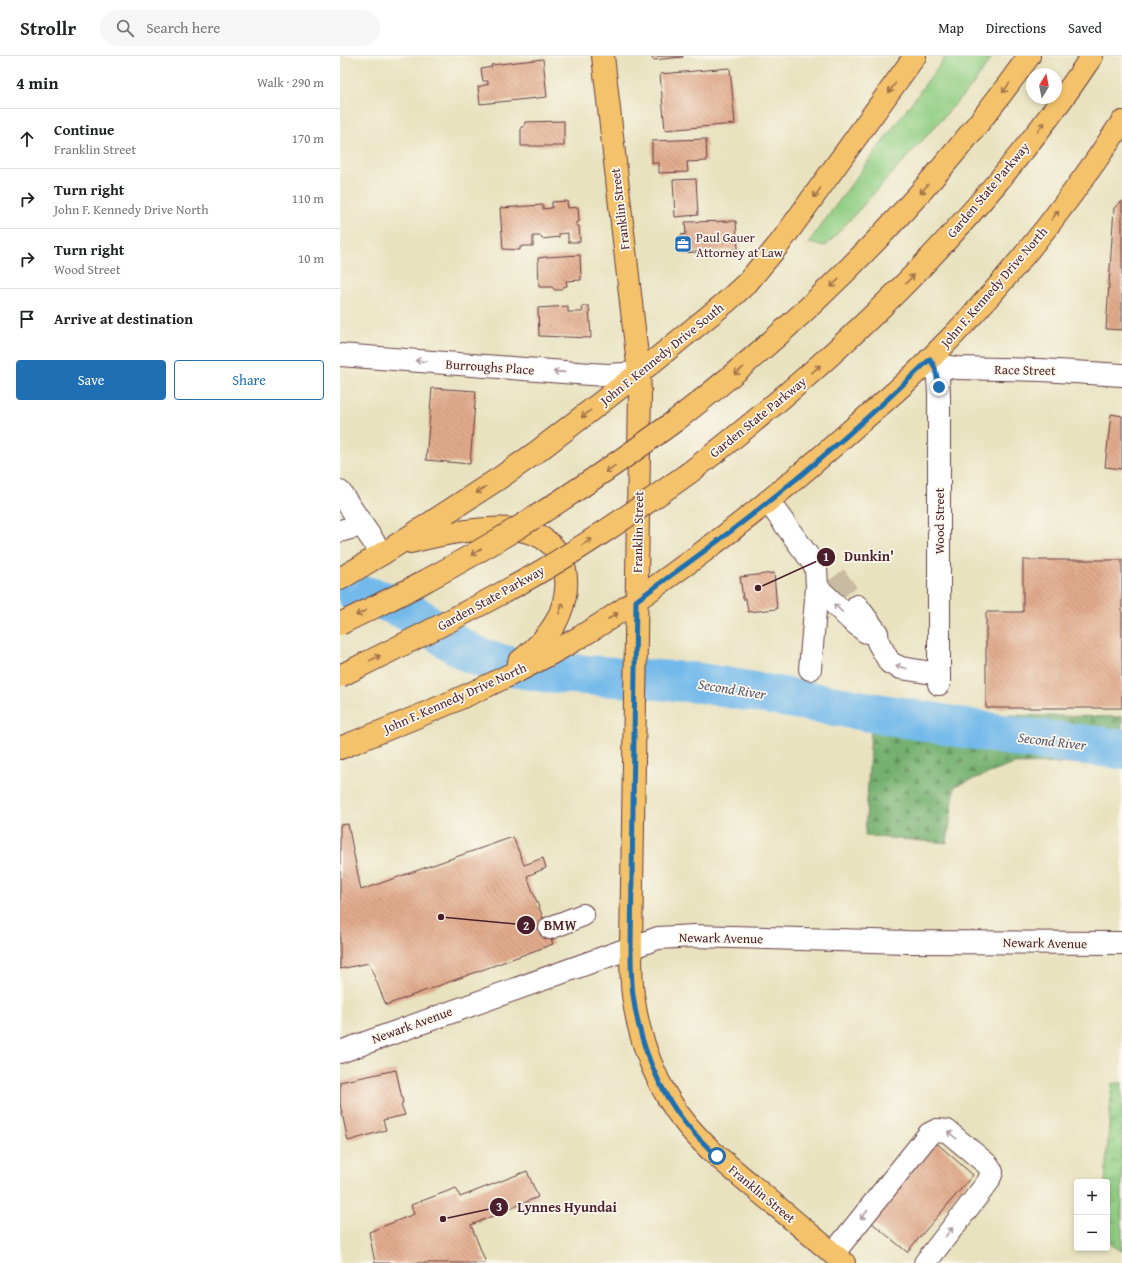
<!DOCTYPE html>
<html lang="en">
<head>
<meta charset="utf-8">
<style>
	body { margin:0; font-family:"Gentium Book Plus",serif; background:#f6f6f6; color:#202124 }
	.controls { position:absolute; right:12px; bottom:12px; display:grid; overflow:hidden; border-radius:4px; box-shadow:0 2px 6px #0003 }
	.controls button { width:36px; height:36px; display:grid; place-items:center; padding:0; border:0; border-bottom:1px solid #e0e0e0; background:#fff; color:#202124; font:20px sans-serif }
	.compass { position:absolute; left:686px; top:12px; width:36px; height:36px; border-radius:50%; background:#fff; box-shadow:0 2px 6px #0003; rotate:10deg }
	.stop { position:absolute; width:12px; height:12px; margin:-9px; border:3px solid #1f6fb2; border-radius:50%; background:#fff }
	.stop.end { background:#1f6fb2; border-color:#fff; box-shadow:0 1px 4px #0008 }
	.list { margin:0; padding:0; list-style:none }
	h2 { display:flex; justify-content:space-between; align-items:center; height:52px; margin:0; padding:0 16px; font-size:17px }
	h2 small { font-size:13px; font-weight:400; color:#757577 }
	.list li { display:grid; grid-template-columns:26px 1fr auto; gap:12px; align-items:center; box-sizing:border-box; height:60px; padding:0 16px; border-top:1px solid #e0e0e0 }
	.list b { display:block; font-size:15px; white-space:nowrap }
	.list p { margin:0; font-size:13px; white-space:nowrap; color:#757577 }
	.list em { font-size:13px; font-style:normal; color:#757577 }
	.actions { display:flex; gap:8px; padding:12px 16px }
	.actions a { flex:1; padding:9px 0; border:1px solid #1f6fb2; border-radius:4px; text-align:center; font-size:14px; color:#1f6fb2 }
	.actions .main { background:#1f6fb2; color:#fff }
	.icon { flex:none; width:22px; height:22px; fill:none; stroke:currentColor; stroke-width:2; stroke-linecap:round; stroke-linejoin:round }
	.map { position:relative; flex:none; width:782px; height:1207px; overflow:hidden }
	header { display:flex; align-items:center; gap:24px; box-sizing:border-box; height:56px; padding:0 20px; background:#fff; border-bottom:1px solid #e0e0e0 }
	header strong { font-size:19px }
	nav { display:flex; gap:22px; margin-inline-start:auto; font-size:14px }
	.search { width:280px; height:36px; background:#f6f6f6; display:flex; align-items:center; gap:10px; box-sizing:border-box; padding:0 14px; border-radius:22px; color:#757577; font-size:15px }
	main { display:flex }
	aside { flex:1; background:#fff }
	.map>svg:first-child { display:block }
</style>
</head>
<body>
<header>
<strong>Strollr</strong>
<div class="search"><svg class="icon" aria-label="search" viewBox="0 0 24 24"><circle cx="10" cy="10" r="6"/><path d="M15 15l6 6"/></svg>Search here</div>
<nav><a>Map</a><a>Directions</a><a>Saved</a></nav>
</header>
<main>
<aside>
<h2>4 min<small>Walk · 290 m</small></h2>
<ul class="list">
<li><svg class="icon" aria-label="ahead" viewBox="0 0 24 24"><path d="M12 20V5M6 11l6-6 6 6"/></svg><div><b>Continue</b><p>Franklin Street</p></div><em>170 m</em></li>
<li><svg class="icon" aria-label="right" viewBox="0 0 24 24"><path d="M7 20v-9h11M14 6l5 5-5 5"/></svg><div><b>Turn right</b><p>John F. Kennedy Drive North</p></div><em>110 m</em></li>
<li><svg class="icon" aria-label="right" viewBox="0 0 24 24"><path d="M7 20v-9h11M14 6l5 5-5 5"/></svg><div><b>Turn right</b><p>Wood Street</p></div><em>10 m</em></li>
<li><svg class="icon" aria-label="arrive" viewBox="0 0 24 24"><path d="M6 21V4h12l-3 4 3 4H6"/></svg><div><b>Arrive at destination</b></div></li>
</ul>
<div class="actions"><a class="main">Save</a><a>Share</a></div>
</aside>
<div class="map">
<svg width="782" height="1207" viewBox="0 0 782 1207">
	<defs>
		<pattern id="forest-firs" width="22" height="20" patternUnits="userSpaceOnUse"><rect width="22" height="20" fill="#74b070"/><path d="M5 1l3.5 6h-7zM16 11l3.5 6h-7z" fill="#618f5c"/></pattern>
		<pattern id="park-tufts" width="24" height="20" patternUnits="userSpaceOnUse"><rect width="24" height="20" fill="#90cd82"/><path d="M3 7l-1-3M5 7V3M7 7l1-3M15 17l-1-3M17 17v-4M19 17l1-3" fill="none" stroke="#78a66b"/></pattern>
		<pattern id="building-back-hatch" width="6" height="6" patternUnits="userSpaceOnUse"><rect width="6" height="6" fill="#e2ab8c"/><path d="M-1 5l2 2M0 0l6 6M5-1l2 2" fill="none" stroke="#b98b73"/></pattern>
	</defs>
	<rect width="100%" height="100%" fill="#fbf7ec"/>
	<filter id="ink" filterUnits="userSpaceOnUse"><feTurbulence type="fractalNoise" baseFrequency=".025" numOctaves="2"/><feDisplacementMap in="SourceGraphic" scale="8" xChannelSelector="R" yChannelSelector="G"/><feConvolveMatrix kernelMatrix="1 2 1 2 8 2 1 2 1" color-interpolation-filters="sRGB"/></filter>
	<filter id="wash" filterUnits="userSpaceOnUse"><feTurbulence type="fractalNoise" baseFrequency=".012" numOctaves="4" result="noise"/><feDisplacementMap in="SourceGraphic" scale="16" xChannelSelector="R" yChannelSelector="G"/><feGaussianBlur stdDeviation="0.9" result="paint"/><feColorMatrix in="noise" values="0 0 0 0 0 0 0 0 0 0 0 0 0 0 0 0 0 1.4 0 .05"/><feComposite in="paint" operator="in"/></filter>
	<g filter="url(#wash)">
		<rect width="100%" height="100%" fill="#e8e2bf"/>
		<path fill="#90cd82" stroke="#6d7656" d="M606,0H653L632,30L486,190L468,187Z"/>
		<path fill="url(#forest-firs)" stroke="#5f684e" d="M657,659L782,661V706L674,708L615,730L607,787L525,780L531,673Z"/>
		<path fill="url(#park-tufts)" stroke="#6d7656" d="M772,1027H782V1195L767,1186V1126H765Z"/>
		<g fill="none" stroke-linecap="round" stroke-linejoin="round">
			<path stroke="#73b9ea" stroke-width="40" d="M17,538C36,542 54,547 71,557C92,570 110,587 132,598C155,608 179,613 203,616L361,627L683,682L782,693"/>
		</g>
		<g id="blocks">
			<g fill="url(#building-back-hatch)">
				<path d="M312,0H343V1L313,4Z"/>
				<path d="M203,3L207,41L140,48L138,31L148,28V25H143L141,13L152,11L151,9Z"/>
				<path d="M390,12L395,68L325,74L320,18Z"/>
				<path d="M224,65V90H181V71H184L185,66Z"/>
				<path d="M366,83L367,105L347,106L348,116L319,117V107H312V85Z"/>
				<path d="M356,123L358,159L335,161L333,124Z"/>
				<path d="M227,145L228,152L238,151L239,166H236V170H239L240,186H228V177L219,178V181L202,183L201,180H193V190H182V191H180V194L163,193L160,152L203,149V153L212,152V146Z"/>
				<path d="M782,145V274L766,273L774,152Z"/>
				<path d="M396,165L398,193L342,197L341,179L346,178L345,166Z"/>
				<path d="M240,199L241,224L226,225L227,230L223,231L220,234H215L212,231H199L198,202L206,201Z"/>
				<path d="M228,250V256H242L243,250H249L251,282L199,280L198,252Z"/>
				<path d="M92,332L136,335L130,408L86,404Z"/>
				<path d="M771,358L782,360V413L765,411Z"/>
				<path d="M683,504H782V652H646V556H683Z"/>
				<path d="M434,517L437,553L408,556L406,543H403L400,521Z"/>
				<path d="M8,768L21,834L173,781L184,809L203,802L206,812L187,820L213,888L46,949L29,907L0,913V769Z"/>
				<path d="M56,1014L63,1047L61,1048L65,1059L43,1064L46,1074L8,1085L0,1048V1026Z"/>
				<path d="M593,1084L633,1119L567,1196L526,1162Z"/>
				<path d="M187,1115L198,1141L131,1169L146,1207H35L29,1176L74,1158L71,1149L116,1132L120,1141Z"/>
			</g>
		</g>
	</g>
	<g filter="url(#ink)">
		<use href="#blocks" fill-opacity="0" stroke="#623c41" stroke-width="1"/>
		<g fill="none" stroke-linecap="round" stroke-linejoin="round">
			<path stroke="#c8bba1" stroke-width="22" stroke-dasharray="22 11" stroke-linecap="butt" d="M495,520L517,550"/>
			<defs>
				<g id="minor">
					<path d="M0,299L250,318L268,319L299,317"/>
					<path d="M590,303L598,321L599,338V628"/>
					<path d="M590,303L599,309L616,312L701,314L782,319"/>
					<path d="M0,436L42,498"/>
					<path d="M428,445L476,511L477,531L470,613"/>
					<path d="M0,475L22,469"/>
					<path d="M477,531L511,564L526,576"/>
					<path d="M517,550L537,577L538,586L550,607L561,612L599,618"/>
					<path d="M210,872L243,859"/>
					<path d="M0,996L318,882L354,880L567,886L782,887"/>
					<path d="M493,1198L589,1078L597,1074L607,1075L648,1109L652,1116L648,1126L585,1207"/>
				</g>
				<g id="major">
					<path d="M263,0L299,317L300,336L291,890C291,907 291,923 293,939C299,985 317,1033 347,1069C356,1080 366,1090 377,1100L504,1207"/>
					<path d="M71,486C100,478 150,469 179,474C228,482 236,527 216,566C207,582 193,595 179,606"/>
					<path d="M0,523L55,490L161,421L198,395L299,317L385,247L407,227L440,187L575,0"/>
					<path d="M0,692C78,661 155,630 228,588C274,562 316,530 359,499C414,458 466,415 517,369C542,348 566,327 589,304C662,232 726,151 782,66"/>
				</g>
				<g id="highway">
					<path d="M335,365C471,260 589,140 689,0"/>
					<path d="M349,417C503,299 644,162 752,0"/>
				</g>
			</defs>
			<use href="#minor" stroke="#623c41" stroke-width="24"/>
			<use href="#major" stroke="#623c41" stroke-width="24"/>
			<use href="#highway" stroke="#623c41" stroke-width="24"/>
			<use href="#minor" stroke="#fff" stroke-width="22"/>
			<use href="#major" stroke="#f4c26a" stroke-width="22"/>
			<use href="#highway" stroke="#f4c26a" stroke-width="22"/>
			<defs>
				<g id="highway-bridge">
					<path d="M0,568C29,553 59,540 87,524C174,478 256,423 335,365"/>
					<path d="M0,620C65,588 129,556 191,521C246,490 298,453 349,417"/>
				</g>
			</defs>
			<use href="#highway-bridge" stroke="#623c41" stroke-width="24" stroke-linecap="butt"/>
			<use href="#highway-bridge" stroke="#f4c26a" stroke-width="22"/>
		</g>
		<defs><path id="oneway-shaft" d="M-6 0H5M1.5-3L5.5 0L1.5 3" fill="none" stroke-width="1.6" stroke-linecap="round" stroke-linejoin="round"/></defs>
		<g stroke="#9f704a">
			<use href="#oneway-shaft" transform="translate(552 32) rotate(126)"/>
			<use href="#oneway-shaft" transform="translate(666 32) rotate(126)"/>
			<use href="#oneway-shaft" transform="translate(701 71) rotate(-52)"/>
			<use href="#oneway-shaft" transform="translate(584 133) rotate(131)"/>
			<use href="#oneway-shaft" transform="translate(477 137) rotate(126)"/>
			<use href="#oneway-shaft" transform="translate(715 159) rotate(-53)"/>
			<use href="#oneway-shaft" transform="translate(570 223) rotate(-46)"/>
			<use href="#oneway-shaft" transform="translate(495 227) rotate(135)"/>
			<use href="#oneway-shaft" transform="translate(476 313) rotate(-42)"/>
			<use href="#oneway-shaft" transform="translate(399 315) rotate(140)"/>
			<use href="#oneway-shaft" transform="translate(246 358) rotate(142)"/>
			<use href="#oneway-shaft" transform="translate(270 413) rotate(145)"/>
			<use href="#oneway-shaft" transform="translate(141 434) rotate(147)"/>
			<use href="#oneway-shaft" transform="translate(247 486) rotate(-32)"/>
			<use href="#oneway-shaft" transform="translate(136 496) rotate(149)"/>
			<use href="#oneway-shaft" transform="translate(221 552) rotate(-70)"/>
			<use href="#oneway-shaft" transform="translate(21 557) rotate(154)"/>
			<use href="#oneway-shaft" transform="translate(273 560) rotate(-33)"/>
			<use href="#oneway-shaft" transform="translate(35 602) rotate(-26)"/>
		</g>
		<g stroke="#ae9aa0">
			<use href="#oneway-shaft" transform="translate(81 305) rotate(-175)"/>
			<use href="#oneway-shaft" transform="translate(219 316) rotate(-176)"/>
			<use href="#oneway-shaft" transform="translate(498 552) rotate(-136)"/>
			<use href="#oneway-shaft" transform="translate(561 611) rotate(-165)"/>
			<use href="#oneway-shaft" transform="translate(612 1079) rotate(-141)"/>
			<use href="#oneway-shaft" transform="translate(524 1159) rotate(128)"/>
			<use href="#oneway-shaft" transform="translate(609 1176) rotate(-52)"/>
		</g>
	</g>
	<g fill="none" stroke-linecap="round" stroke-linejoin="round" filter="url(#ink)">
		<path stroke="#1f6fb2" stroke-width="5" d="M377,1100C366,1090 356,1080 347,1069C317,1033 299,985 293,939C291,923 291,907 291,890L296,545C327,522 357,501 387,478C458,424 526,365 590,303L595,312L599,331"/>
	</g>
	<defs>
		<symbol id="office-square" viewBox="-11 -11 22 22"><rect x="-9" y="-9" width="18" height="18" rx="4" fill="#1f6fb2" stroke="#fbf7ec"/><path d="M-6-3h4V-5.5h4V-3h4V5H-6ZM-1-4.5V-3h2v-1.5ZM-6 0V1H6V0Z" fill="#fff"/></symbol>
	</defs>
	<g fill-rule="evenodd">
		<use href="#office-square" x="333" y="178" width="20" height="20"/>
	</g>
	<g text-anchor="middle" dominant-baseline="central" stroke-width="3.5" stroke-linejoin="round" paint-order="stroke">
		<g font-size="13" fill="#4a1f2b" stroke="#fbf7ec">
			<text transform="translate(648 134) rotate(-50)">Garden State Parkway</text>
			<text transform="translate(280 153) rotate(-97)">Franklin Street</text>
			<text transform="translate(654 231) rotate(-49)">John F. Kennedy Drive North</text>
			<text transform="translate(322 298) rotate(-39)">John F. Kennedy Drive South</text>
			<text transform="translate(150 311) rotate(4)">Burroughs Place</text>
			<text transform="translate(685 314) rotate(1)">Race Street</text>
			<text transform="translate(418 361) rotate(-39)">Garden State Parkway</text>
			<text transform="translate(599 465) rotate(-90)">Wood Street</text>
			<text transform="translate(298 476) rotate(-89)">Franklin Street</text>
			<text transform="translate(151 542) rotate(-29)">Garden State Parkway</text>
			<text transform="translate(115 642) rotate(-24)">John F. Kennedy Drive North</text>
			<text transform="translate(381 882) rotate(1)">Newark Avenue</text>
			<text transform="translate(705 887) rotate(1)">Newark Avenue</text>
			<text transform="translate(72 969) rotate(-20)">Newark Avenue</text>
			<text transform="translate(422 1138) rotate(40)">Franklin Street</text>
		</g>
		<g font-size="13" fill="#4a1f2b" stroke="#fbf7ec" text-anchor="start">
			<text x="356" y="181">Paul Gauer<tspan x="356" dy="15">Attorney at Law</tspan></text>
		</g>
		<g font-size="14" font-style="italic" fill="#58556e" stroke="#fbf7ec">
			<text transform="translate(392 633) rotate(9)">Second River</text>
			<text transform="translate(712 685) rotate(7)">Second River</text>
		</g>
	</g>
	<path fill="none" stroke="#4a1f2b" stroke-width="1.5" d="M418 532L486 501M101 861L186 869M103 1163L159 1151"/>
	<g fill="#4a1f2b" stroke="#fbf7ec" stroke-width="1.5">
		<circle cx="418" cy="532" r="4"/>
		<circle cx="101" cy="861" r="4"/>
		<circle cx="103" cy="1163" r="4"/>
		<circle cx="486" cy="501" r="10"/>
		<circle cx="186" cy="869" r="10"/>
		<circle cx="159" cy="1151" r="10"/>
	</g>
	<g font-size="12" text-anchor="middle" font-weight="bold" fill="#fff">
		<text x="486" y="505">1</text>
		<text x="186" y="874">2</text>
		<text x="159" y="1155">3</text>
	</g>
	<g font-size="14" text-anchor="middle" font-weight="bold" fill="#4a1f2b" stroke="#fbf7ec" stroke-width="3.5" stroke-linejoin="round" paint-order="stroke">
		<text x="529" y="505">Dunkin'</text>
		<text x="220" y="874">BMW</text>
		<text x="227" y="1156">Lynnes Hyundai</text>
	</g>
</svg>
<div class="controls">
<button>+</button>
<button>−</button>
</div>
<svg class="compass" viewBox="-18 -18 36 36"><path d="M0-13l5 13h-10z" fill="#e53935"/><path d="M0 13l5-13h-10z" fill="#757577"/></svg>
<div class="stop" style="left:377px;top:1100px"></div>
<div class="stop end" style="left:599px;top:331px"></div>
</div>
</main>
</body>
</html>
